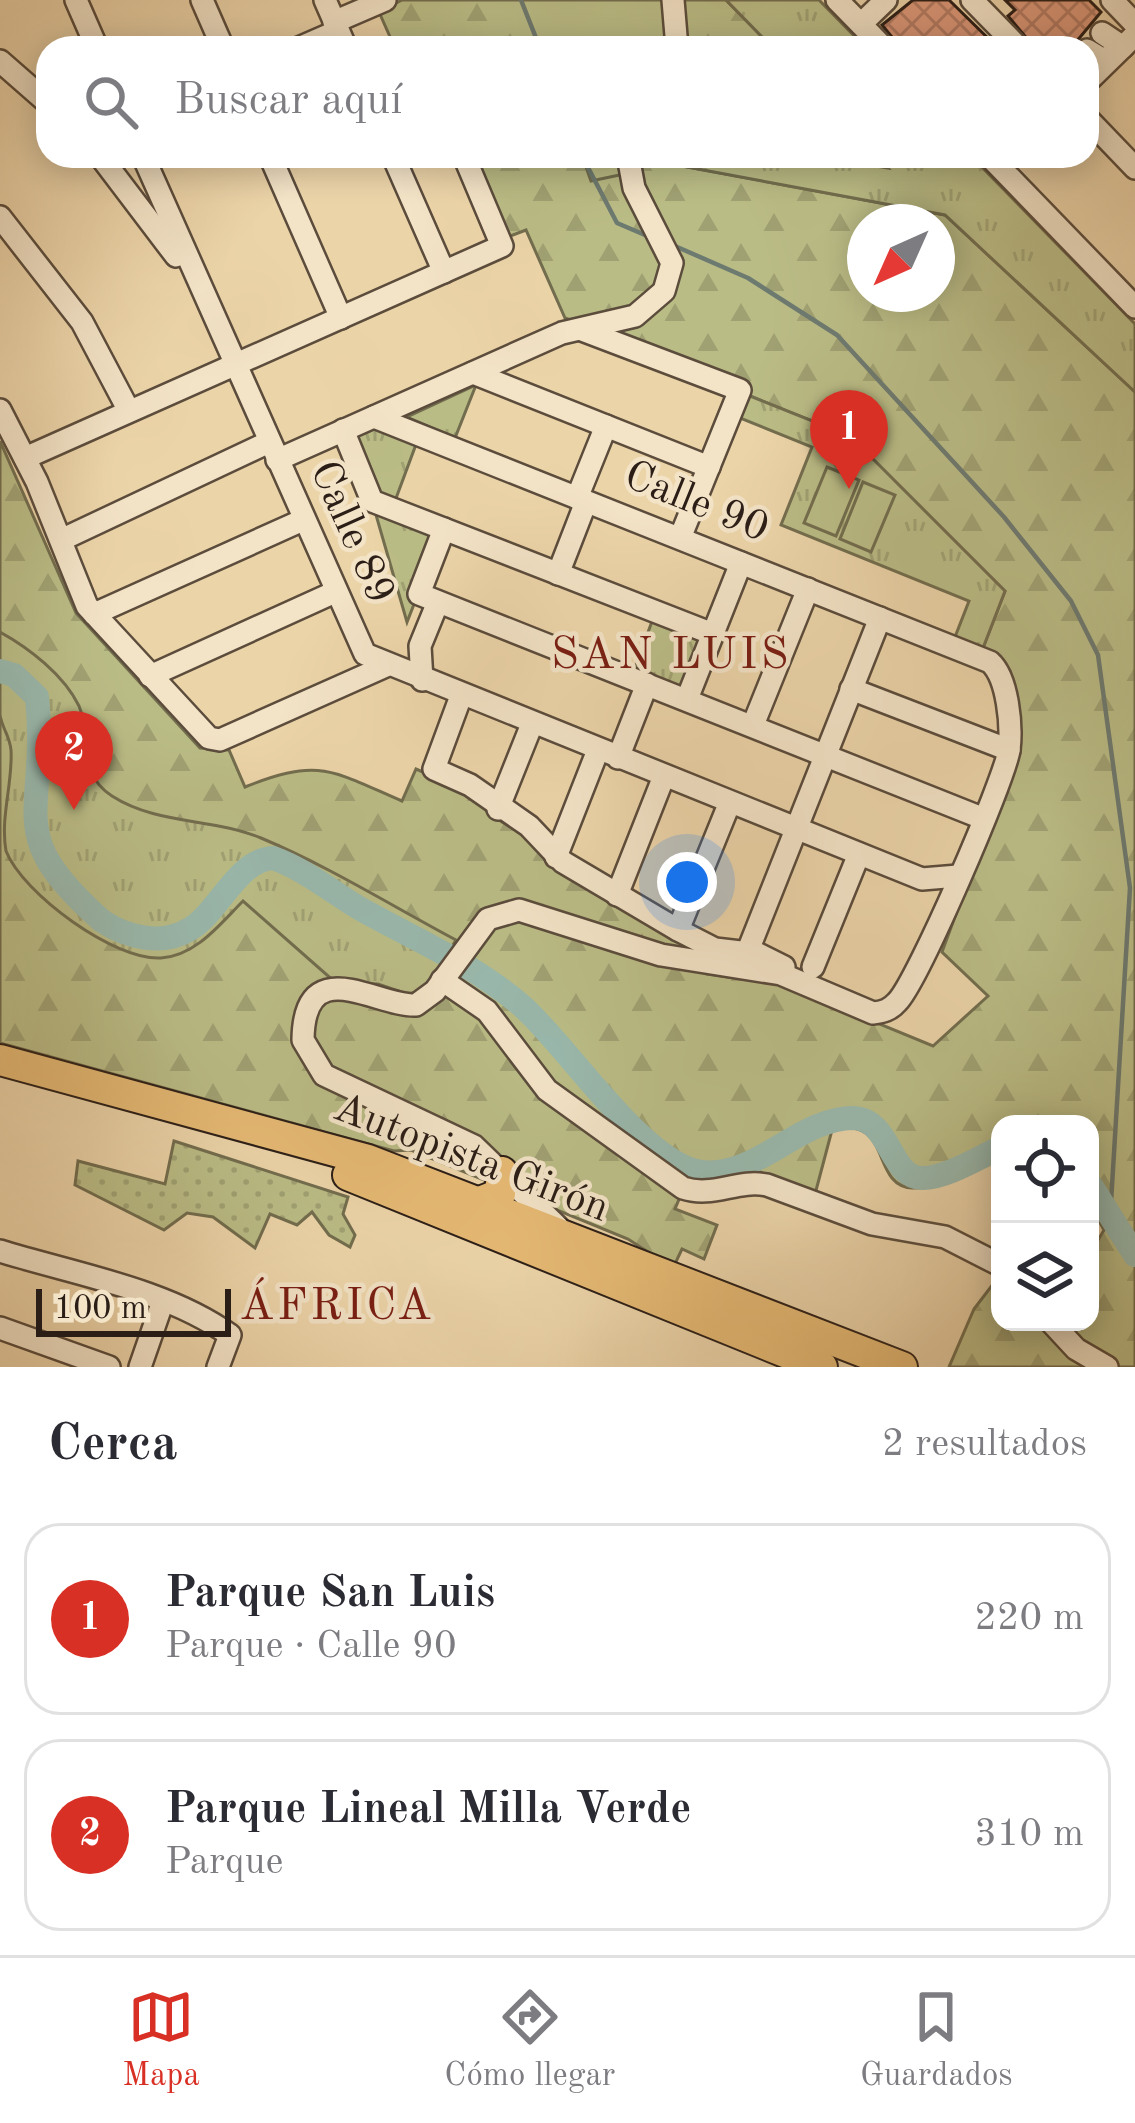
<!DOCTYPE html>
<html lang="es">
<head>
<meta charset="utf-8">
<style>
	body { margin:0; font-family:"Old Standard TT",serif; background:#f2f2f3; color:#2b2b33 }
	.controls { position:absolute; right:36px; bottom:36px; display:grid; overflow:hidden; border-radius:24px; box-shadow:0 6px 30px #0003 }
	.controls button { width:108px; height:108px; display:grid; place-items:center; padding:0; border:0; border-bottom:3px solid #e1e1e2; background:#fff; color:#2b2b33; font:60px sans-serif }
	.compass { position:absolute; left:847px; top:204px; width:108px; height:108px; border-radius:50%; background:#fff; box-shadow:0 6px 30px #0003; rotate:225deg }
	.scale { position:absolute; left:36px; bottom:30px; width:195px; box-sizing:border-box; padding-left:12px; border:6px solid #2b1e17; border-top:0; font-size:33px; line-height:42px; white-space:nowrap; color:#2b1e17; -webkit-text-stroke:9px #f3e3c7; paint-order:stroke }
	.you { position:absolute; left:687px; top:882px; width:42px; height:42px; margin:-30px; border:9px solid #fff; border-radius:50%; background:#1a73e8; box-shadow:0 0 0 18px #1a73e833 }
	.badge { display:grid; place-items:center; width:78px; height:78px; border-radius:50%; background:#d93025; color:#fff; font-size:39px; font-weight:700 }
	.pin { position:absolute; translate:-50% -99px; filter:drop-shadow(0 3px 6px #0008) }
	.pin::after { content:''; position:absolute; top:63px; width:42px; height:36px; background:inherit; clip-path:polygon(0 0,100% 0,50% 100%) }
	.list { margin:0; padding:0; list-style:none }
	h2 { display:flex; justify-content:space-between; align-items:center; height:156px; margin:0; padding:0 48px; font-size:51px }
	h2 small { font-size:39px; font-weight:400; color:#7c7c81 }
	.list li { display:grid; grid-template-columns:78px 1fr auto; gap:36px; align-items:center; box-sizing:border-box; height:192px; margin:0 24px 24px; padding:0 24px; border:3px solid #e1e1e2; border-radius:36px }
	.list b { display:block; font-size:45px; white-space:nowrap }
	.list p { margin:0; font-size:39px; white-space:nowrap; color:#7c7c81 }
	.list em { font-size:39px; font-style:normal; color:#7c7c81 }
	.icon { flex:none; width:66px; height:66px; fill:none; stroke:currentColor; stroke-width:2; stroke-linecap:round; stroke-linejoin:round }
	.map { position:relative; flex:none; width:1135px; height:1367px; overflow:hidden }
	.search { position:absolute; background:#fff; box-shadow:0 6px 30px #0003; left:36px; right:36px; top:36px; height:132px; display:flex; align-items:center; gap:30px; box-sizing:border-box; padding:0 42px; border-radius:36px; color:#7c7c81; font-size:45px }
	.sheet { height:588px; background:#fff }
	nav { display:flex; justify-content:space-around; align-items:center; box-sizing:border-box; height:168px; border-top:3px solid #e1e1e2; background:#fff; font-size:33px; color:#7c7c81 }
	nav a { display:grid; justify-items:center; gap:6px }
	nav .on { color:#d93025 }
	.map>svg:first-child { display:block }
</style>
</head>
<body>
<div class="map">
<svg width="1135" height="1367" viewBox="0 0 1135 1367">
	<defs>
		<pattern id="grass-dots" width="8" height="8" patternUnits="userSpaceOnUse" patternTransform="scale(3)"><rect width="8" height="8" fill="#babc86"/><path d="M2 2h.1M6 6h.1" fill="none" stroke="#a0a173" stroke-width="1.8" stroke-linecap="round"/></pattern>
		<pattern id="forest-firs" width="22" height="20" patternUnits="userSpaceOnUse" patternTransform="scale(3)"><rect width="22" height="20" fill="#babc86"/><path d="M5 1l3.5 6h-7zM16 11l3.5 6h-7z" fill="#a0a173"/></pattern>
		<pattern id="park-tufts" width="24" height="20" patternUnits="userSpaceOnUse" patternTransform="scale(3)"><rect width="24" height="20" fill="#babc86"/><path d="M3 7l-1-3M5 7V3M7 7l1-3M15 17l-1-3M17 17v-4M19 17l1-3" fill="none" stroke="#a0a173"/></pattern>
		<pattern id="building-cross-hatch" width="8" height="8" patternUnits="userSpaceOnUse" patternTransform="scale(3)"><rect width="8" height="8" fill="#dc987a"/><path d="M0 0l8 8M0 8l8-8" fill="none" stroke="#b37b63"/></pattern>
	</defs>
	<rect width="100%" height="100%" fill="#ecd4a9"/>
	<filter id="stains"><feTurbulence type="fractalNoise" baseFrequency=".00167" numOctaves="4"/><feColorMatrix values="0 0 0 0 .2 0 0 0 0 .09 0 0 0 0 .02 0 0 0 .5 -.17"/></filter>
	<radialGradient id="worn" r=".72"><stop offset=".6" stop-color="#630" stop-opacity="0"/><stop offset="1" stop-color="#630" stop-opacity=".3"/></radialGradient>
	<path fill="url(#grass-dots)" stroke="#726d4e" stroke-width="3" d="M174,1141L348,1197L343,1214L355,1235L350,1247L329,1235L312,1212L297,1225L270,1214L255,1248L213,1217L187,1213L164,1230L75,1185L78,1161L165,1184Z"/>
	<g fill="url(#forest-firs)" stroke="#726d4e" stroke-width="3" fill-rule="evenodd">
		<path d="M402,0H726L773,48H395L379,12Z"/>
		<path d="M470,156H628L945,215L1135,392V1367H949L974,1309L1000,1275V1322H1090V1254L1104,1230L1090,1205V1124H1000V1155C976,1165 938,1190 912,1188C870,1186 893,1114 832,1130L814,1198L754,1169L715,1187L687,1180L675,1209L717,1225L704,1259L682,1249L673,1268L628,1239L411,1150L394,1151L0,1043V441L76,613L200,748L229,750L245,787C320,757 332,771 402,801L416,769L463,789L499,820L709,955L707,974L785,985L933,1046L988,996L942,952L1017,748L1010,671L983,648L1005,591L867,454L820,424L745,394L747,386L565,318L526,230L505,238ZM865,222H937V294H865Z"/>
	</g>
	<g fill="url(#park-tufts)" stroke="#726d4e" stroke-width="3">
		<path d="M726,0H819L866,48H773Z"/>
		<path d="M628,156H819L888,168L878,156H971L1135,324V392L945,215Z"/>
		<path d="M476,385L455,438L407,417Z"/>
		<path d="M745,394L820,424L867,453L1005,591L983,648L955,637L969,601L781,525L812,447L735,416Z"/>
		<path d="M381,424L418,439L392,509L372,501L347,439Z"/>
		<path d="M374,508L442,533L407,622Z"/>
		<path d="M654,616L709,638L688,694L633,673Z"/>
		<path d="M0,632C29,648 64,675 79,706C93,738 76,773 112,796C157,825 214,818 261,838C328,866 392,906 456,940L425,990L413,996L378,984L336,983L243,901C221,923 196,956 161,958C115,961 23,894 6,851C0,817 13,783 11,750C10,737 2,728 0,715C0,689 0,658 0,632Z"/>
	</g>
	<g fill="#babc86" stroke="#726d4e" stroke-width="3">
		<path d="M521,0H673L677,48H540Z"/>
		<path d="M582,156H628L629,173L591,181Z"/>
		<path d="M827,467L859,480L836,536L804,523Z"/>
		<path d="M863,482L895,495L871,552L840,539Z"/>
	</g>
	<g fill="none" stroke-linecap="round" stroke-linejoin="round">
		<g stroke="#6d7a70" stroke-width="4.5">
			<path d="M521,0L540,48"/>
			<path d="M582,156L617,223L652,238"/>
			<path d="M668,243L748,278L837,335L1004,517L1071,601L1098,655L1130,888L1110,1219"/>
		</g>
		<g stroke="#99b8ac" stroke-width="24">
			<path d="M0,671L14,675L37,697C49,817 0,831 102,921C128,938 163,946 190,929C219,912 237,860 273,858C304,869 331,891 359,908C414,939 475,965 522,1006C566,1044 643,1164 701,1172C756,1179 799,1118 853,1118C892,1119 889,1180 924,1178C948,1177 978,1158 1000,1148"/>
			<path d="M1090,1184L1135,1255"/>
		</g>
	</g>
	<g fill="url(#building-cross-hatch)" stroke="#2b1e17" stroke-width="3">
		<path d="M913,0H949L998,48H901L882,25Z"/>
		<path d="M1005,0H1089L1101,12L1071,48H1035L1008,16L1015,10Z"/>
	</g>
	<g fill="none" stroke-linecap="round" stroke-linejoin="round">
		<defs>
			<g id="minor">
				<path d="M76,0L97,48"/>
				<path d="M202,0L223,48"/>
				<path d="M325,0L346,48"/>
				<path d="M673,0L677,48"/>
				<path d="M837,0L884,48"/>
				<path d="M972,0L1019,48"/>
				<path d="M1112,0L1135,24"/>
				<path d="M334,22L385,0"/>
				<path d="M861,24L886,0"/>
				<path d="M1102,33L1123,47"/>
				<path d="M299,48L338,31"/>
				<path d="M1087,50L1102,59L1114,55"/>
				<path d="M0,61L48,103"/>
				<path d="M1087,82L1135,35"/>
				<path d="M1087,118L1135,168"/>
				<path d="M100,156L176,256"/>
				<path d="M143,156L365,654L922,879L958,876"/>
				<path d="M270,156L341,318"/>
				<path d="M393,156L444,272"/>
				<path d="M989,156L1135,307"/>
				<path d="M0,217L82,322L129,411"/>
				<path d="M582,330L740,390L680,538"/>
				<path d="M473,373L709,467"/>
				<path d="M0,410L37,482L87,606L209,738L220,740L386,666"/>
				<path d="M374,417L990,662C1008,678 1012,726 1009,750C1005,779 917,983 897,1002C890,1010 883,1012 873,1013L781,974L661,955L519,910L488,919L435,991L416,1005C377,1007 304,950 303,1040L324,1075L474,1146L558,1227"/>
				<path d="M343,430L372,501L713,634"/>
				<path d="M25,458L502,246L464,156"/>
				<path d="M277,460L562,333L635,316L664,291L672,263L634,188L628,156"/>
				<path d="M577,498L606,426"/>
				<path d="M444,529L419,594L982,818"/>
				<path d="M61,540L269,442"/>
				<path d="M558,574L586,502"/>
				<path d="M94,614L303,520"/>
				<path d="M150,676L335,592"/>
				<path d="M422,680L420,646L438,602"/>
				<path d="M851,689L1009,750"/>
				<path d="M461,696L434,769L470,785L529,826L563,862L678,930L715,949L758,954L784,967"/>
				<path d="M687,699L741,563"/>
				<path d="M753,725L808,589"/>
				<path d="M618,758L647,684"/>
				<path d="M498,809L532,724"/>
				<path d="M556,857L598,750"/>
				<path d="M617,895L664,776"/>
				<path d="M678,930L730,802"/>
				<path d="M747,953L880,618"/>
				<path d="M813,967L859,854"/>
				<path d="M442,980L487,1011L547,1090L683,1188C713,1198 737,1179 767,1185L872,1224L945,1237L1000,1265"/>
				<path d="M0,1251C74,1274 166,1289 230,1335L218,1367"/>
				<path d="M1051,1322L1076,1349L1107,1367"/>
				<path d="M0,1328L109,1367"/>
				<path d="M140,1367L163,1301"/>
			</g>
			<g id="highway">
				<path d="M0,1060L368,1160L902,1367"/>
				<path d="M348,1175L822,1367"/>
				<path d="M480,1202L500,1194L502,1172"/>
			</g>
		</defs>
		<use href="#minor" stroke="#5b4c3c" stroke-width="26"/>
		<use href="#highway" stroke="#2b1e17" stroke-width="34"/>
		<use href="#minor" stroke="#f3e3c7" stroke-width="21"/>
		<use href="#highway" stroke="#e6ba74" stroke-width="30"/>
	</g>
	<g text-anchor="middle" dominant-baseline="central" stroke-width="9" stroke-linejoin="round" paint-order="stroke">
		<g font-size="42" fill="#2b1e17" stroke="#f3e3c7">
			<text transform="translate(696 503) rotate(22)">Calle 90</text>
			<text transform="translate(351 533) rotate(66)">Calle 89</text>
			<text transform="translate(471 1159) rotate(21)">Autopista Girón</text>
		</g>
		<g font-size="45" letter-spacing="3" fill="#7a1f14" stroke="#f3e3c7">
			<text x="671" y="656">SAN LUIS</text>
			<text x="337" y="1307">ÁFRICA</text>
		</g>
	</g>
	<rect width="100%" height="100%" filter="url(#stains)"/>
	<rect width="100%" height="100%" fill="url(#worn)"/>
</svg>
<div class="controls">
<button><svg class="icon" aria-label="locate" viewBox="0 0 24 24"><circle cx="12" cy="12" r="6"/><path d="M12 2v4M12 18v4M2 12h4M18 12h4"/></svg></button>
<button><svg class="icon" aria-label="layers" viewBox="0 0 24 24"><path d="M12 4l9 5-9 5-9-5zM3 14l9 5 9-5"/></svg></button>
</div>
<svg class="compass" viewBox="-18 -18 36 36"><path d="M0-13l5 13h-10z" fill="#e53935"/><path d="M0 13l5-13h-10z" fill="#7c7c81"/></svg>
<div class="scale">100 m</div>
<div class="you"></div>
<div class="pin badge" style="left:849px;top:489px">1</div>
<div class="pin badge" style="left:74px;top:810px">2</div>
<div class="search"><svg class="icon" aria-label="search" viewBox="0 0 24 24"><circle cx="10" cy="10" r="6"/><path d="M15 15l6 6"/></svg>Buscar aquí</div>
</div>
<section class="sheet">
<h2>Cerca<small>2 resultados</small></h2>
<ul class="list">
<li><span class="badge">1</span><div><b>Parque San Luis</b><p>Parque · Calle 90</p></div><em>220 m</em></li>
<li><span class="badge">2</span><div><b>Parque Lineal Milla Verde</b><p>Parque</p></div><em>310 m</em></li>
</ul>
</section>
<nav>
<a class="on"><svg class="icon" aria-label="map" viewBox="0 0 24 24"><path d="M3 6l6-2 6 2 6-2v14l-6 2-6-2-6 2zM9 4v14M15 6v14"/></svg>Mapa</a>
<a><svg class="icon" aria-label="directions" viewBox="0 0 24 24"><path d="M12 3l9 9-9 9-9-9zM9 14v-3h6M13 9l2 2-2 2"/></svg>Cómo llegar</a>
<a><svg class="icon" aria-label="saved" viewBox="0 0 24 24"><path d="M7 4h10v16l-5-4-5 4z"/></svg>Guardados</a>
</nav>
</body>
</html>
